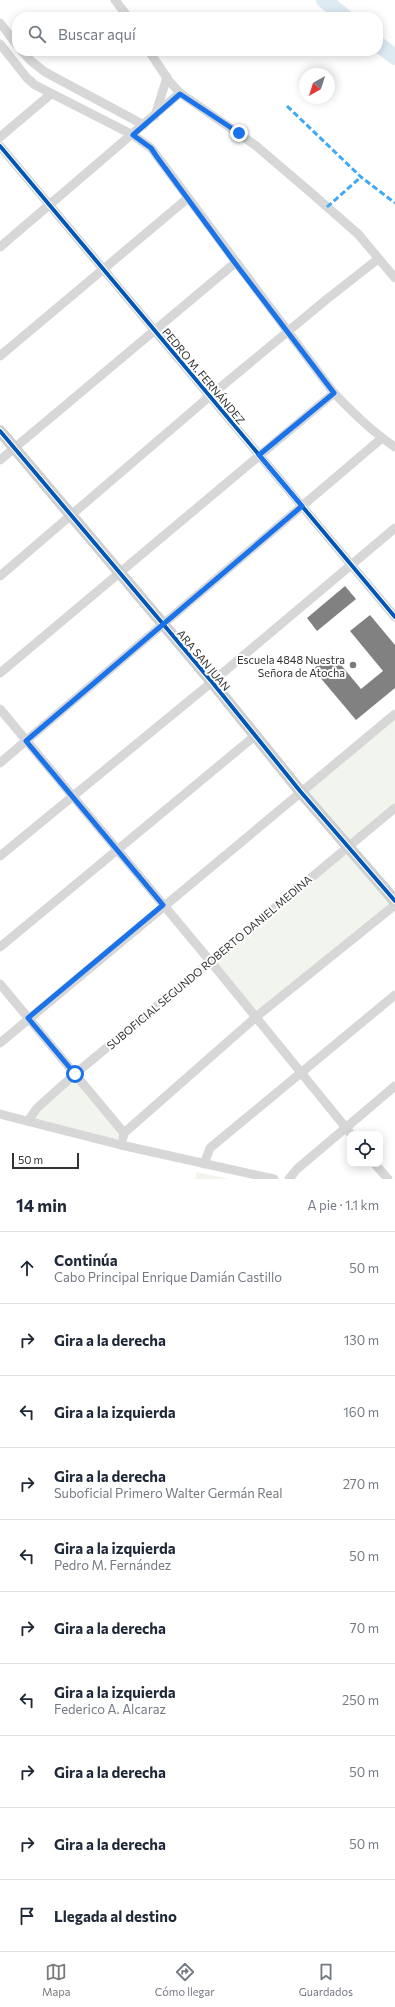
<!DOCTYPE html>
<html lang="es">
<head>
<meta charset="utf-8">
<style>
	body { margin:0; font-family:Commissioner,sans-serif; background:#f6f6f7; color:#1f2937 }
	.controls { position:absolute; right:12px; bottom:12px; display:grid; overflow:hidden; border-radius:8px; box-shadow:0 2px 10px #0003 }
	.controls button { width:36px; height:36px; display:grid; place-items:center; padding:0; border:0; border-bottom:1px solid #e0e1e3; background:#fff; color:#1f2937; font:20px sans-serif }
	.compass { position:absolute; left:299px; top:68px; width:36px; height:36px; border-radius:50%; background:#fff; box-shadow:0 2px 10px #0003; rotate:219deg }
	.scale { position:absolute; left:12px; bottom:10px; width:67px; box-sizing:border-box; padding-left:4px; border:2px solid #333; border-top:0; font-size:11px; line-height:14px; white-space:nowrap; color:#333; -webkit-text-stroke:3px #fff; paint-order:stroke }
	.stop { position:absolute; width:12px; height:12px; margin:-9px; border:3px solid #1a73e8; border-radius:50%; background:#fff }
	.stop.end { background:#1a73e8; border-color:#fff; box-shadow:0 1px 4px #0008 }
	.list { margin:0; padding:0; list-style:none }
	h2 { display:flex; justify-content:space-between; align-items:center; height:52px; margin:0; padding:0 16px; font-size:17px }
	h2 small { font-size:13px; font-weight:400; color:#747a83 }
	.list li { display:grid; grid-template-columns:26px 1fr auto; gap:12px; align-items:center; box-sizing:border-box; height:72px; padding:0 16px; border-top:1px solid #e0e1e3 }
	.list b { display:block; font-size:15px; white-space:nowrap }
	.list p { margin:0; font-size:13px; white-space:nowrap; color:#747a83 }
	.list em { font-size:13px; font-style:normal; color:#747a83 }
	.icon { flex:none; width:22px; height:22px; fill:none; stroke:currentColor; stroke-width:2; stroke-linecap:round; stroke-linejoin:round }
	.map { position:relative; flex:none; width:395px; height:1179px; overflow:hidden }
	.search { position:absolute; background:#fff; box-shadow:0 2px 10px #0003; left:12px; right:12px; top:12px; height:44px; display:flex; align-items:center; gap:10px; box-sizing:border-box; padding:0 14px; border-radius:16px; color:#747a83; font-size:15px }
	.sheet { height:772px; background:#fff }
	nav { display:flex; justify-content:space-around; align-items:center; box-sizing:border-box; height:56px; border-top:1px solid #e0e1e3; background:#fff; font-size:11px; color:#747a83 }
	nav a { display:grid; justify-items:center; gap:2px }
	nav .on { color:#7a7a7a }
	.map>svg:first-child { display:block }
</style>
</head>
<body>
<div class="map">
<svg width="395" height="1179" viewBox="0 0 395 1179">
	<rect width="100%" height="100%" fill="#fff"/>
	<g fill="#f1f5ed">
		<path d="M395,714V808L348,847L300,791Z"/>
		<path d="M348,848L395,902L257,1016L213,962Z"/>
		<path d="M75,1074L124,1133L121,1145L28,1121Z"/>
		<path d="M197,1172L229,1179H195Z"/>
	</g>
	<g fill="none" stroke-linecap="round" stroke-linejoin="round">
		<g stroke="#ddebf3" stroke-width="16">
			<path d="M324,0L345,17"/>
			<path d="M378,44L395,57"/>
		</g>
	</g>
	<g fill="#818181">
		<path d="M345,586L356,599L317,631L307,618Z"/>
		<path d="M370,615L395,645V688L356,720L313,669L332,654L361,689L383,671L350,631Z"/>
	</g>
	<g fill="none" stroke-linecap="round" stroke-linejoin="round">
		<g stroke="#d7d7d7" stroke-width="9">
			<path d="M115,0L128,17"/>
			<path d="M0,23L17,45"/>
			<path d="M0,44L27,78L35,85L133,135L151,148L334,393C353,413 372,432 395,447"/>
			<path d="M22,51L31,61L45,72L144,125"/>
			<path d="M149,51L169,81L180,93L255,145L309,191L358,234L395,278"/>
			<path d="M155,116L167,77"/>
			<path d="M0,137L51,94"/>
			<path d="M0,146L395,617"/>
			<path d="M0,247L180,93"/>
			<path d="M0,356L188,198"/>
			<path d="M0,460L235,263"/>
			<path d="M0,576L210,396L327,299L378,259"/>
			<path d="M0,673L334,393"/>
			<path d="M0,709L211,962L351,1134"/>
			<path d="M0,763L382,438"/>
			<path d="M0,856L212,682L395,528"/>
			<path d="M0,947L256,735"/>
			<path d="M0,984L124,1133L123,1138"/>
			<path d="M0,1043L395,714"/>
			<path d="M0,1114L121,1145L274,1179"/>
			<path d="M28,1121L37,1108L75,1074L395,808"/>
			<path d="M124,1133L256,1017L395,905"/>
			<path d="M204,1164L210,1148L395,995"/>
			<path d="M375,1164L388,1179"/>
			<path d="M289,1179L297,1169L395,1086"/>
		</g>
		<path stroke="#d0d0d0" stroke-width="12" d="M0,431L212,682L300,791L395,901"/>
		<g stroke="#3fa9f5" stroke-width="3" stroke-dasharray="6 3" stroke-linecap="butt">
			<path d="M287,106L361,177L395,203"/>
			<path d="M327,207L361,177"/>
		</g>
		<defs>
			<g id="cycleway">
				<path d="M0,146L395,617"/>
				<path d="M0,431L212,682L300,791L395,901"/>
			</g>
		</defs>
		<use href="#cycleway" stroke="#fff" stroke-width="6"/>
		<use href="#cycleway" stroke="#0057b8" stroke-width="4"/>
	</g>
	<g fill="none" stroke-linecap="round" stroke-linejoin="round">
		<path stroke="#1a73e8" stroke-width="5" d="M75,1074L28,1018L163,905L26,741L302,506L259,455L334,393L235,263L157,157L151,148L133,135L180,94L239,133"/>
	</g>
	<circle fill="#7a7a7a" stroke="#fff" stroke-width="1.5" cx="353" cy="665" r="4"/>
	<g text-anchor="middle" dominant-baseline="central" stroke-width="4" stroke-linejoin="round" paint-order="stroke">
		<g font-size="11" fill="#333" stroke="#fff">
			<text transform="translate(204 376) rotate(50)">PEDRO M. FERNÁNDEZ</text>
			<text transform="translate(204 660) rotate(50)">ARA SAN JUAN</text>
			<text transform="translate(209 962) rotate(-40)">SUBOFICIAL SEGUNDO ROBERTO DANIEL MEDINA</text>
		</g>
		<g font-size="11" fill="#333" stroke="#fff" text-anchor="end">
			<text x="345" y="659">Escuela 4848 Nuestra<tspan x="345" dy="13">Señora de Atocha</tspan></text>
		</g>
	</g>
</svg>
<div class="controls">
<button><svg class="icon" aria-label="locate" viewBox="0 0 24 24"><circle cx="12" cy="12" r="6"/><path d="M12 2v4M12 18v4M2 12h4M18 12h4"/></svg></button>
</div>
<svg class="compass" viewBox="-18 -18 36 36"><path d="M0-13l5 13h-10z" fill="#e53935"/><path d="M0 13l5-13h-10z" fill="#747a83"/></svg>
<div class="scale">50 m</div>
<div class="stop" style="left:75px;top:1074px"></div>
<div class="stop end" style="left:239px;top:133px"></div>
<div class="search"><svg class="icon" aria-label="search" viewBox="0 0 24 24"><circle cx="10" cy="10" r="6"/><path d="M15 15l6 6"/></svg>Buscar aquí</div>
</div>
<section class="sheet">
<h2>14 min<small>A pie · 1.1 km</small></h2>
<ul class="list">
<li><svg class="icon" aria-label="ahead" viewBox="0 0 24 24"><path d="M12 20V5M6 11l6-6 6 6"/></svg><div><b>Continúa</b><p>Cabo Principal Enrique Damián Castillo</p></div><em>50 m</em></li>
<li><svg class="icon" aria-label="right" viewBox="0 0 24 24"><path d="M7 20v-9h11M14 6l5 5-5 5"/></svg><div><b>Gira a la derecha</b></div><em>130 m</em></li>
<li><svg class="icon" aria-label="left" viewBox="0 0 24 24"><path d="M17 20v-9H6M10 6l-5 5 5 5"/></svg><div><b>Gira a la izquierda</b></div><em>160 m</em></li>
<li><svg class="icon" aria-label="right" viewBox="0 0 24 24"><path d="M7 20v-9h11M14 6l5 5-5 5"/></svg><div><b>Gira a la derecha</b><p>Suboficial Primero Walter Germán Real</p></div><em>270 m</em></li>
<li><svg class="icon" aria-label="left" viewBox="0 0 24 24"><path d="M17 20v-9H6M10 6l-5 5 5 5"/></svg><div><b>Gira a la izquierda</b><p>Pedro M. Fernández</p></div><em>50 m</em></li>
<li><svg class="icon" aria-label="right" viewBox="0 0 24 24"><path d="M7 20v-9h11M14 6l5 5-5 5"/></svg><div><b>Gira a la derecha</b></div><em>70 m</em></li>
<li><svg class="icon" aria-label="left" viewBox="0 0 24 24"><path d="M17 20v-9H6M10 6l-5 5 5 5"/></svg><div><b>Gira a la izquierda</b><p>Federico A. Alcaraz</p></div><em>250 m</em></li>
<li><svg class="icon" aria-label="right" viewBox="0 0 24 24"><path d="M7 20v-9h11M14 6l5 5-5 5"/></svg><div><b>Gira a la derecha</b></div><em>50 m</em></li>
<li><svg class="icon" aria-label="right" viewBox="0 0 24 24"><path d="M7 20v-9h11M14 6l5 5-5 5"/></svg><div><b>Gira a la derecha</b></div><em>50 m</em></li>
<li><svg class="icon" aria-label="arrive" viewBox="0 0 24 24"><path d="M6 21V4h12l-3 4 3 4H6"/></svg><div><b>Llegada al destino</b></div></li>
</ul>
</section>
<nav>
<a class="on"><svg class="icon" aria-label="map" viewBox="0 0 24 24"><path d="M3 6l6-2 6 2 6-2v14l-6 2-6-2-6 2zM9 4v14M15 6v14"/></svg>Mapa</a>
<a><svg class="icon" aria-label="directions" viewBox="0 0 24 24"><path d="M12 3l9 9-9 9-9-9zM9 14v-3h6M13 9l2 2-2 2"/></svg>Cómo llegar</a>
<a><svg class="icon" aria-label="saved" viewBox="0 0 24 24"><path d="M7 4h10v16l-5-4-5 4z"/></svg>Guardados</a>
</nav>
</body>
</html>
